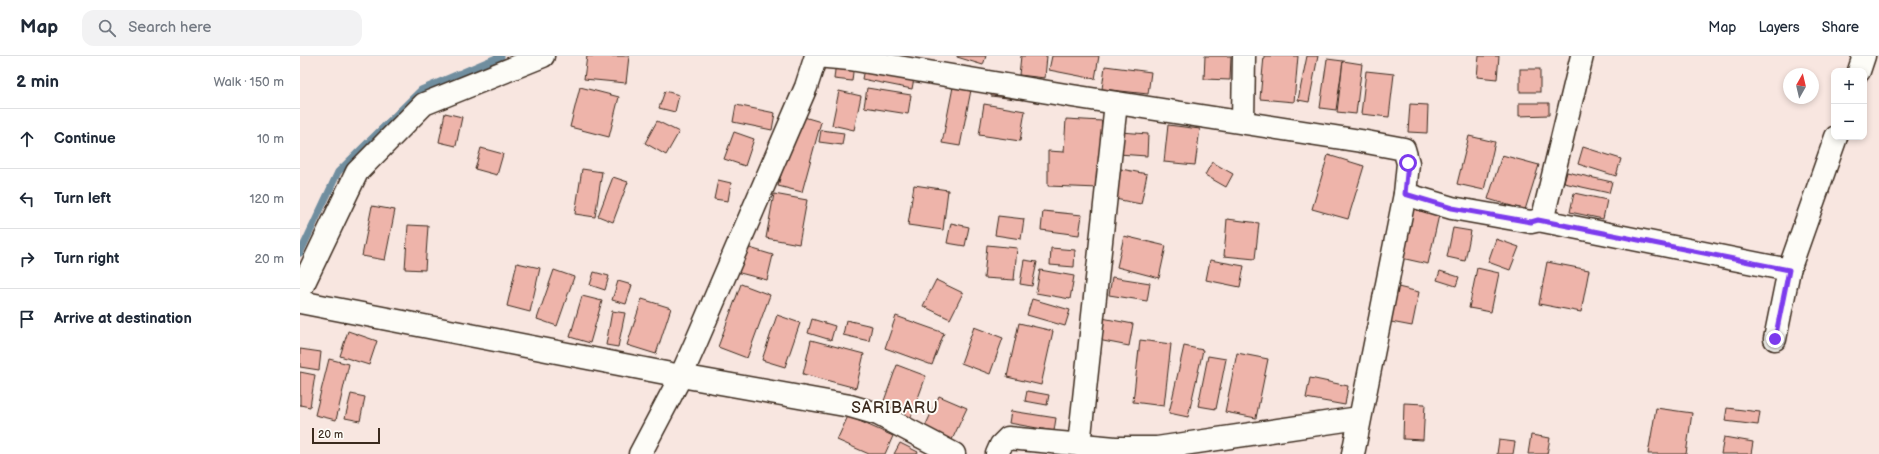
<!DOCTYPE html>
<html lang="en">
<head>
<meta charset="utf-8">
<style>
	body { margin:0; font-family:"Balsamiq Sans",sans-serif; background:#f2f2f3; color:#1f2937 }
	.controls { position:absolute; right:12px; top:12px; display:grid; overflow:hidden; border-radius:8px; box-shadow:0 2px 6px #0003 }
	.controls button { width:36px; height:36px; display:grid; place-items:center; padding:0; border:0; border-bottom:1px solid #e0e1e3; background:#fff; color:#1f2937; font:20px sans-serif }
	.compass { position:absolute; left:1483px; top:12px; width:36px; height:36px; border-radius:50%; background:#fff; box-shadow:0 2px 6px #0003; rotate:8deg }
	.scale { position:absolute; left:12px; bottom:10px; width:68px; box-sizing:border-box; padding-left:4px; border:2px solid #3b2a1e; border-top:0; font-size:11px; line-height:14px; white-space:nowrap; color:#3b2a1e; -webkit-text-stroke:3px #fdfcf7; paint-order:stroke }
	.stop { position:absolute; width:12px; height:12px; margin:-9px; border:3px solid #7c3aed; border-radius:50%; background:#fff }
	.stop.end { background:#7c3aed; border-color:#fff; box-shadow:0 1px 4px #0008 }
	.list { margin:0; padding:0; list-style:none }
	h2 { display:flex; justify-content:space-between; align-items:center; height:52px; margin:0; padding:0 16px; font-size:17px }
	h2 small { font-size:13px; font-weight:400; color:#747a83 }
	.list li { display:grid; grid-template-columns:26px 1fr auto; gap:12px; align-items:center; box-sizing:border-box; height:60px; padding:0 16px; border-top:1px solid #e0e1e3 }
	.list b { display:block; font-size:15px; white-space:nowrap }
	.list em { font-size:13px; font-style:normal; color:#747a83 }
	.icon { flex:none; width:22px; height:22px; fill:none; stroke:currentColor; stroke-width:2; stroke-linecap:round; stroke-linejoin:round }
	.map { position:relative; flex:none; width:1579px; height:398px; overflow:hidden }
	header { display:flex; align-items:center; gap:24px; box-sizing:border-box; height:56px; padding:0 20px; background:#fff; border-bottom:1px solid #e0e1e3 }
	header strong { font-size:19px }
	nav { display:flex; gap:22px; margin-inline-start:auto; font-size:14px }
	.search { width:280px; height:36px; background:#f2f2f3; display:flex; align-items:center; gap:10px; box-sizing:border-box; padding:0 14px; border-radius:12px; color:#747a83; font-size:15px }
	main { display:flex }
	aside { flex:1; background:#fff }
	.map>svg:first-child { display:block }
</style>
</head>
<body>
<header>
<strong>Map</strong>
<div class="search"><svg class="icon" aria-label="search" viewBox="0 0 24 24"><circle cx="10" cy="10" r="6"/><path d="M15 15l6 6"/></svg>Search here</div>
<nav><a>Map</a><a>Layers</a><a>Share</a></nav>
</header>
<main>
<aside>
<h2>2 min<small>Walk · 150 m</small></h2>
<ul class="list">
<li><svg class="icon" aria-label="ahead" viewBox="0 0 24 24"><path d="M12 20V5M6 11l6-6 6 6"/></svg><div><b>Continue</b></div><em>10 m</em></li>
<li><svg class="icon" aria-label="left" viewBox="0 0 24 24"><path d="M17 20v-9H6M10 6l-5 5 5 5"/></svg><div><b>Turn left</b></div><em>120 m</em></li>
<li><svg class="icon" aria-label="right" viewBox="0 0 24 24"><path d="M7 20v-9h11M14 6l5 5-5 5"/></svg><div><b>Turn right</b></div><em>20 m</em></li>
<li><svg class="icon" aria-label="arrive" viewBox="0 0 24 24"><path d="M6 21V4h12l-3 4 3 4H6"/></svg><div><b>Arrive at destination</b></div></li>
</ul>
</aside>
<div class="map">
<svg width="1579" height="398" viewBox="0 0 1579 398">
	<rect width="100%" height="100%" fill="#f8e6e0"/>
	<filter id="ink" filterUnits="userSpaceOnUse"><feTurbulence type="fractalNoise" baseFrequency=".025" numOctaves="2"/><feDisplacementMap in="SourceGraphic" scale="8" xChannelSelector="R" yChannelSelector="G"/><feConvolveMatrix kernelMatrix="1 2 1 2 8 2 1 2 1" color-interpolation-filters="sRGB"/></filter>
	<g filter="url(#ink)">
		<g fill="none" stroke-linecap="round" stroke-linejoin="round">
			<path stroke="#708e9f" stroke-width="7" d="M0,197L38,116L121,34L201,0"/>
		</g>
		<g fill="#eeb4aa" stroke="#3b2a1e">
			<path d="M287,0H329L326,27L284,23Z"/>
			<path d="M657,0H686L683,9L657,1Z"/>
			<path d="M721,0H747L745,22L719,19Z"/>
			<path d="M752,0H799L795,23L749,14Z"/>
			<path d="M905,0H931L930,24L904,23Z"/>
			<path d="M964,0H998L994,46L960,43Z"/>
			<path d="M1007,0H1018L1009,46L998,44Z"/>
			<path d="M1179,0H1199L1197,23L1177,21Z"/>
			<path d="M1027,3L1043,5L1036,54L1020,52Z"/>
			<path d="M536,5L554,7L552,25L534,23Z"/>
			<path d="M1043,5L1062,8L1056,58L1037,56Z"/>
			<path d="M565,7L615,17L612,33L562,23Z"/>
			<path d="M805,10L851,16L848,38L802,33Z"/>
			<rect x="1220" y="13" width="20" height="23"/>
			<path d="M1066,15L1094,18L1089,61L1061,58Z"/>
			<path d="M693,29L724,32L723,44L691,40Z"/>
			<path d="M280,31L319,41L309,81L270,71Z"/>
			<path d="M653,31L671,34L660,90L642,87Z"/>
			<path d="M567,32L611,39L608,58L564,51Z"/>
			<path d="M365,35L379,39L375,56L359,52Z"/>
			<path d="M539,35L561,40L554,74L532,69Z"/>
			<path d="M1219,47H1249V59L1219,60Z"/>
			<path d="M684,48L725,55L720,85L679,79Z"/>
			<path d="M1110,48L1128,49L1127,77L1108,76Z"/>
			<path d="M436,49L475,57L472,74L433,66Z"/>
			<path d="M145,57L162,61L156,90L139,86Z"/>
			<path d="M497,59L521,66L502,136L478,130Z"/>
			<path d="M766,63L802,65L799,132L748,130V95L764,96Z"/>
			<path d="M357,65L379,76L366,99L345,87Z"/>
			<path d="M868,69L900,73L895,109L864,106Z"/>
			<path d="M521,74L544,77L542,89L519,86Z"/>
			<path d="M434,76L454,83L445,110L424,103Z"/>
			<path d="M820,76L848,78L847,100L818,98Z"/>
			<path d="M1169,80L1195,86L1184,134L1157,128Z"/>
			<path d="M1283,91L1321,103L1316,120L1278,108Z"/>
			<path d="M181,92L203,98L197,119L175,113Z"/>
			<path d="M1028,99L1064,110L1048,163L1012,153Z"/>
			<path d="M1202,99L1239,109L1225,154L1188,143Z"/>
			<path d="M912,106L933,118L926,131L905,119Z"/>
			<path d="M282,113L302,116L295,161L275,158Z"/>
			<path d="M821,113L847,118L841,148L815,143Z"/>
			<path d="M1267,116L1312,126L1309,137L1264,127Z"/>
			<path d="M313,121L328,126L313,166L298,160Z"/>
			<path d="M418,124L431,127L428,145L414,143Z"/>
			<path d="M614,129L648,134L643,174L608,169Z"/>
			<path d="M1274,137L1307,144L1303,163L1270,156Z"/>
			<path d="M474,138L507,144L499,188L466,182Z"/>
			<path d="M72,150L95,154L85,204L62,200Z"/>
			<path d="M1113,153L1139,159L1128,208L1101,202Z"/>
			<path d="M743,155L782,159L779,179L741,174Z"/>
			<path d="M698,160L724,163L721,183L695,179Z"/>
			<path d="M927,163L959,167L955,203L924,200Z"/>
			<path d="M651,167L669,171L665,190L647,187Z"/>
			<path d="M108,169L128,170L125,214L105,213Z"/>
			<path d="M1153,172L1171,175L1165,205L1147,201Z"/>
			<path d="M824,180L866,190L859,222L817,211Z"/>
			<path d="M1196,183L1219,191L1210,214L1188,206Z"/>
			<path d="M687,189L717,192L714,224L684,222Z"/>
			<path d="M443,190L473,199L467,224L436,216Z"/>
			<path d="M751,192L775,194L774,211L750,209Z"/>
			<path d="M724,204L737,206L732,230L720,228Z"/>
			<path d="M910,204L944,210L940,231L906,224Z"/>
			<path d="M1247,206L1289,214L1281,256L1239,248Z"/>
			<path d="M217,207L240,212L230,256L207,250Z"/>
			<path d="M1177,212L1199,217L1191,256L1169,252Z"/>
			<path d="M254,214L274,221L257,270L237,263Z"/>
			<path d="M740,214L774,220L770,243L736,237Z"/>
			<path d="M1140,215L1159,221L1156,230L1137,224Z"/>
			<path d="M294,216L309,220L305,234L290,229Z"/>
			<path d="M812,221L850,227L847,245L809,239Z"/>
			<path d="M636,224L663,237L650,263L623,250Z"/>
			<path d="M318,225L332,229L326,248L312,244Z"/>
			<path d="M441,228L470,239L447,302L418,291Z"/>
			<path d="M1098,231L1119,236L1112,270L1091,266Z"/>
			<path d="M282,240L302,245L290,287L270,281Z"/>
			<path d="M342,243L371,252L356,298L327,289Z"/>
			<path d="M732,243L770,254L765,270L727,259Z"/>
			<path d="M312,255L325,257L318,291L306,289Z"/>
			<path d="M477,259L500,267L485,311L462,304Z"/>
			<path d="M596,260L644,277L632,309L585,292Z"/>
			<path d="M802,262L833,268L829,290L798,284Z"/>
			<path d="M512,263L535,270L531,284L508,277Z"/>
			<path d="M546,264L572,270L569,285L543,279Z"/>
			<path d="M719,267L753,275L741,329L707,321Z"/>
			<path d="M674,271L703,282L690,318L661,307Z"/>
			<path d="M48,275L77,285L69,309L40,300Z"/>
			<path d="M511,284L564,298L556,332L503,318Z"/>
			<path d="M840,284L871,288L864,350L833,346Z"/>
			<path d="M884,290L903,294L888,361L869,357Z"/>
			<path d="M0,293L21,296L19,314L0,311Z"/>
			<path d="M937,297L968,303L956,362L925,356Z"/>
			<path d="M908,300L926,303L916,353L898,350Z"/>
			<path d="M29,303L49,308L36,364L15,359Z"/>
			<path d="M597,309L626,320L610,364L581,353Z"/>
			<path d="M0,316L15,319L10,351L0,349Z"/>
			<path d="M1010,322L1048,330L1045,349L1006,342Z"/>
			<path d="M727,335L749,339L747,349L725,345Z"/>
			<path d="M51,338L65,341L60,365L45,362Z"/>
			<path d="M639,340L667,352L650,388L623,375Z"/>
			<path d="M1104,347L1125,348L1123,384L1103,383Z"/>
			<path d="M1356,352L1392,357L1386,398H1348Z"/>
			<path d="M1427,352L1460,356L1458,369L1425,365Z"/>
			<path d="M711,355L756,362L754,375L709,367Z"/>
			<path d="M548,360L593,380L585,398H569L537,384Z"/>
			<path d="M1231,379L1250,382L1247,398H1228Z"/>
			<path d="M1424,381L1453,386L1451,398H1421Z"/>
			<path d="M1199,384L1215,386L1213,398H1197Z"/>
			<path d="M600,387L618,396L617,398H594Z"/>
		</g>
		<g fill="none" stroke-linecap="round" stroke-linejoin="round">
			<defs>
				<g id="minor">
					<path d="M516,0L550,3L772,40L1061,85L1104,93L1108,107L1105,138L1152,152L1231,166L1240,164L1244,157L1282,0"/>
					<path d="M1559,15L1564,0"/>
					<path d="M943,66L944,0"/>
					<path d="M1238,164L1489,214"/>
					<path d="M0,235L57,116L124,48L243,0"/>
					<path d="M0,246L381,320L550,350L578,358L654,398"/>
					<path d="M1475,283L1489,214L1536,81"/>
					<path d="M779,389L816,47"/>
					<path d="M340,398L381,320L397,284L506,31L516,0"/>
					<path d="M697,398L701,389L708,382L815,392H857L1059,362"/>
					<path d="M1053,398L1105,138"/>
				</g>
			</defs>
			<use href="#minor" stroke="#3b2a1e" stroke-width="25"/>
			<use href="#minor" stroke="#fdfcf7" stroke-width="22"/>
		</g>
	</g>
	<g fill="none" stroke-linecap="round" stroke-linejoin="round" filter="url(#ink)">
		<path stroke="#7c3aed" stroke-width="5" d="M1108,107L1105,138L1152,152L1231,166L1238,164L1489,214L1475,283"/>
	</g>
	<g text-anchor="middle" dominant-baseline="central" stroke-width="4" stroke-linejoin="round" paint-order="stroke">
		<g font-size="16" letter-spacing="1" fill="#3b2a1e" stroke="#fdfcf7">
			<text x="595" y="352">SARIBARU</text>
		</g>
	</g>
</svg>
<div class="controls">
<button>+</button>
<button>−</button>
</div>
<svg class="compass" viewBox="-18 -18 36 36"><path d="M0-13l5 13h-10z" fill="#e53935"/><path d="M0 13l5-13h-10z" fill="#747a83"/></svg>
<div class="scale">20 m</div>
<div class="stop" style="left:1108px;top:107px"></div>
<div class="stop end" style="left:1475px;top:283px"></div>
</div>
</main>
</body>
</html>
